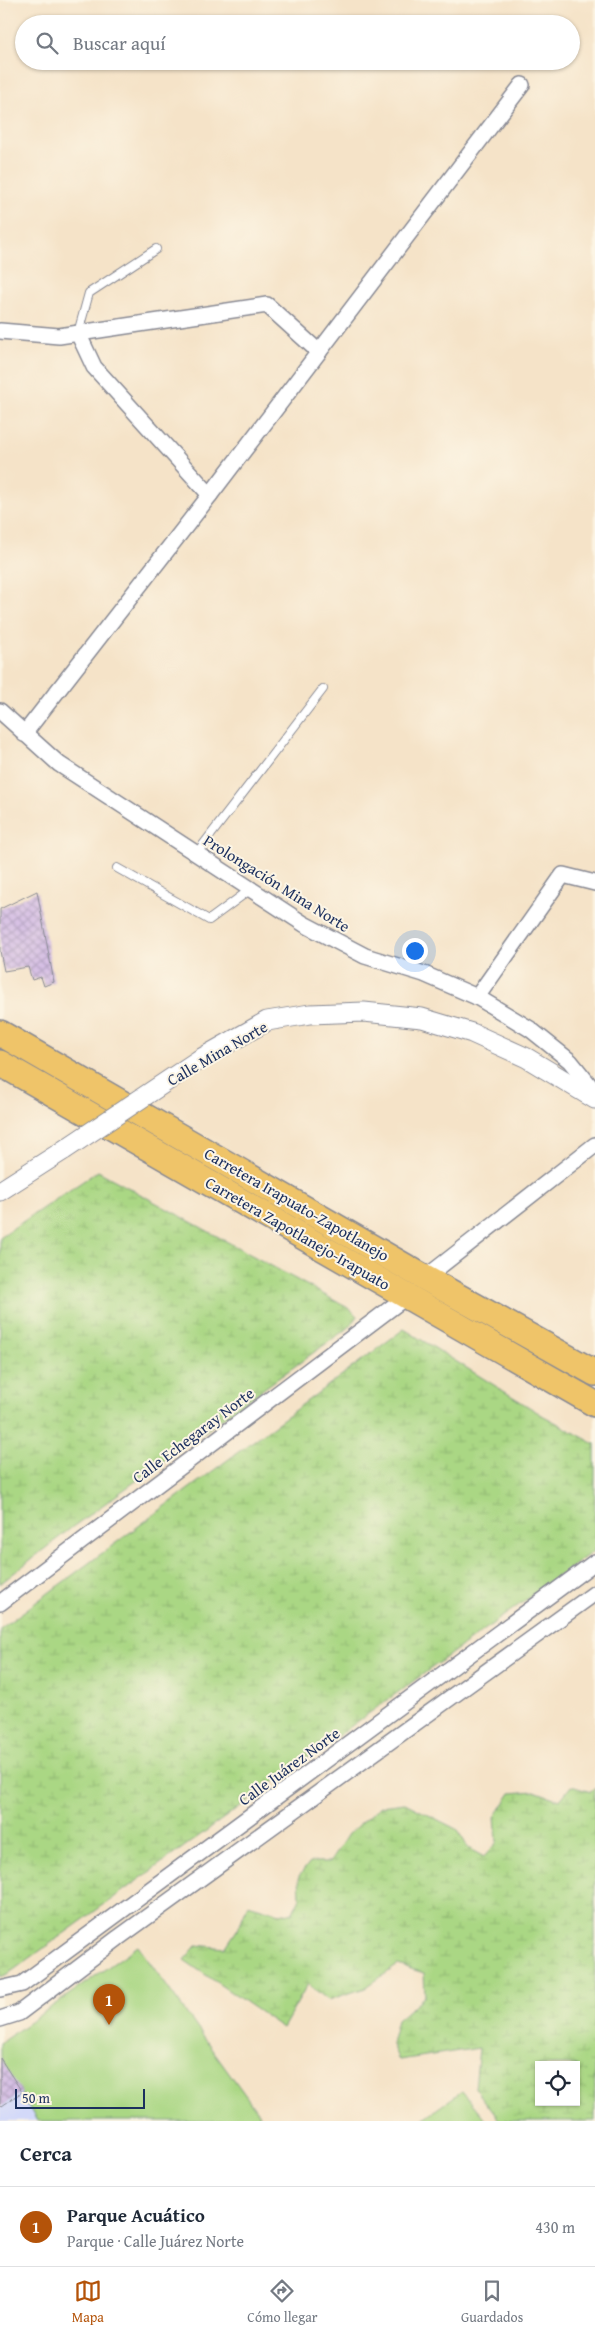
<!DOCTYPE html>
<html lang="es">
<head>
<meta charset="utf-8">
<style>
	body { margin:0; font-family:"Gentium Book Plus",serif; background:#f2f2f3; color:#1f2937 }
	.controls { position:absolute; right:15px; bottom:15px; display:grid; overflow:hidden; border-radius:0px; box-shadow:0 1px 4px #0004 }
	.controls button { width:45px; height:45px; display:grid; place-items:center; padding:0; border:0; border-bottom:1px solid #e0e1e3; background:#fff; color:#1f2937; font:25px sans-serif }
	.scale { position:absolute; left:15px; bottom:12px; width:130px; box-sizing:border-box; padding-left:5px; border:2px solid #1b2f5e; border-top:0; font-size:14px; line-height:18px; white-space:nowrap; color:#1b2f5e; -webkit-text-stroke:4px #fcf5e5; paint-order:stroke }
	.you { position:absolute; left:414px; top:950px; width:18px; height:18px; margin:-12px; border:4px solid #fff; border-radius:50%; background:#1a73e8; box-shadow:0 0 0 8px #1a73e833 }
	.badge { display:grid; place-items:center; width:32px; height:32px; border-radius:50%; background:#b45309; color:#fff; font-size:16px; font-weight:700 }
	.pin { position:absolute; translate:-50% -41px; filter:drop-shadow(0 1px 2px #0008) }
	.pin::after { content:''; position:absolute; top:26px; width:18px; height:15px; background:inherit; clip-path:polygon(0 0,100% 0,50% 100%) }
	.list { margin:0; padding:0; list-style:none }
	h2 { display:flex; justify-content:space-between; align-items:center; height:65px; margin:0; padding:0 20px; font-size:21px }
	h2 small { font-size:16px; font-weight:400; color:#747a83 }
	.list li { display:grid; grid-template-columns:32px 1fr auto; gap:15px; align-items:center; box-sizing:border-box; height:80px; padding:0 20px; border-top:1px solid #e0e1e3 }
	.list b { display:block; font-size:19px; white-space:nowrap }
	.list p { margin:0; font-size:16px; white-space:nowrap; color:#747a83 }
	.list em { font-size:16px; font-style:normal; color:#747a83 }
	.icon { flex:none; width:28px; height:28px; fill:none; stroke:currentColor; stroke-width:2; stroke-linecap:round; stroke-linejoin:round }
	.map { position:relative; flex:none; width:595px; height:2121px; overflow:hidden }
	.search { position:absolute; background:#fff; box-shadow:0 1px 4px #0004; left:15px; right:15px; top:15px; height:55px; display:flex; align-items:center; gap:12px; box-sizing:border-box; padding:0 18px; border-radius:28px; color:#747a83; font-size:19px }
	.sheet { height:145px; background:#fff }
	nav { display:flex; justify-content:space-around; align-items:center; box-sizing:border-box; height:70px; border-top:1px solid #e0e1e3; background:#fff; font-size:14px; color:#747a83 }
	nav a { display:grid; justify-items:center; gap:2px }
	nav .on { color:#b45309 }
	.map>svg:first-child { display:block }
</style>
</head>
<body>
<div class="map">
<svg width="595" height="2121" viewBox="0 0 595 2121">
	<defs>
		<pattern id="wetland-marsh" width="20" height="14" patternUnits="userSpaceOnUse" patternTransform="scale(1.25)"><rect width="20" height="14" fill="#aad784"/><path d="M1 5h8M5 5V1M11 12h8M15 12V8" fill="none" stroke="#92b974"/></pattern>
		<pattern id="building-cross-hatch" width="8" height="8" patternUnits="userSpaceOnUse" patternTransform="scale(1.25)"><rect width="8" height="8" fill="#d0b7e4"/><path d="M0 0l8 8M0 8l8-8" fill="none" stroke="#a895bc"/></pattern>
	</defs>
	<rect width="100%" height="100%" fill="#fcf5e5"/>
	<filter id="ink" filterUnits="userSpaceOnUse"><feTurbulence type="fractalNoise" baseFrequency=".02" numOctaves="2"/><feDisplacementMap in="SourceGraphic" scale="10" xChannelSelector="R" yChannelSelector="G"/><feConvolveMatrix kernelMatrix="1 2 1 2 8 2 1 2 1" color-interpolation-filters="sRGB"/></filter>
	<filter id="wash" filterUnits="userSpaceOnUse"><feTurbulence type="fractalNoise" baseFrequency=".0096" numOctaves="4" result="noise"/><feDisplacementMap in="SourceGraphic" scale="20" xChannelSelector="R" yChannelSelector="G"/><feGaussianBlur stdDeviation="1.12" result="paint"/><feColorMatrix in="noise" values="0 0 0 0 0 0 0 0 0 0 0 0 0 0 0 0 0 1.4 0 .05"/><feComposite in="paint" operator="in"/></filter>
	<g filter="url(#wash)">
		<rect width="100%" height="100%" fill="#f5e3c8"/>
		<path fill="#d3d9f9" d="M22,2092L37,2121H0V2107Z"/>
		<g fill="url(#wetland-marsh)" stroke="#628371" fill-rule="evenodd">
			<path d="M98,1171L350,1309L357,1316L349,1327L71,1528L0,1584V1237Z"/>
			<path d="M404,1329L542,1415L595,1444V1550L8,1974L0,1977V1629Z"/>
			<path d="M571,1786L591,1792L595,1788V2121H500L475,2088L479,2048L399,2060L391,2043L397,2020L425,1996L424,1973L398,1965L365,1988L328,2000L308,1984L283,2028L184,1960L197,1945L225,1948L239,1927L248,1904L275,1912L292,1914L300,1898L299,1876L310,1862H330L348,1834L381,1806L405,1803L458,1830L468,1848L484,1857L497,1842L495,1817L511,1793L534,1791L560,1800ZM539,2065H576V2102H539Z"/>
		</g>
		<g fill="#aad784" stroke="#628371">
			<path d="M138,1946L264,2121H37L0,2058V2043Z"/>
			<path d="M462,2091L487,2121H420Z"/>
		</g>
		<g id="blocks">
			<g fill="url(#building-cross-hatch)">
				<path d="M37,891L54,982L44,986L41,977L32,980L28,967L4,971L0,951V909Z"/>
				<path d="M0,2058L22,2092L2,2106L0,2104Z"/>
			</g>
		</g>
	</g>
	<g filter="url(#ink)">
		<use href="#blocks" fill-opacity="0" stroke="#888993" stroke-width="1"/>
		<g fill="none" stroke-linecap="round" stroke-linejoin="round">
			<defs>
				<g id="service">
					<path d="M78,333L89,293L156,249"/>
					<path d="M196,854L323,689"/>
					<path d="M117,868L209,920L251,889"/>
				</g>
				<g id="minor">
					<path d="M0,331L59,336L267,305L319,352"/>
					<path d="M78,333L94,367L210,495"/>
					<path d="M0,711L59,764L304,924L365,956L424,974L477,997L530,1029L570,1061L595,1092"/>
					<path d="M24,734L210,495L522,85"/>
					<path d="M477,997L563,875L595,883"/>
					<path d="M425,1278L595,1145"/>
					<path d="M0,1603L407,1296"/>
					<path d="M0,1989L22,1984L595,1562"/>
					<path d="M0,2019L19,2013L118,1938L595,1593"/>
				</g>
				<g id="tertiary">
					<path d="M200,1059L267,1021L310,1014L364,1012L422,1018L472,1033L527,1058L595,1099"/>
					<path d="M0,1191L64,1150"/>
				</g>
				<g id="trunk">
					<path d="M0,1033L425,1278L595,1373"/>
					<path d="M0,1063L595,1404"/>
				</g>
			</defs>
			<use href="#service" stroke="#888993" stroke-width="10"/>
			<use href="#minor" stroke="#888993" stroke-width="18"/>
			<use href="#tertiary" stroke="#888993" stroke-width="21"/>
			<use href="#trunk" stroke="#888993" stroke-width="28"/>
			<use href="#service" stroke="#fff" stroke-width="8"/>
			<use href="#minor" stroke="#fff" stroke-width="15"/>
			<use href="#tertiary" stroke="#fff" stroke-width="19"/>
			<use href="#trunk" stroke="#efc469" stroke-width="25"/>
			<defs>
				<path id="tertiary-bridge" d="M64,1150L200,1059"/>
			</defs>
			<use href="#tertiary-bridge" stroke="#888993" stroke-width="21" stroke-linecap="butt"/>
			<use href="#tertiary-bridge" stroke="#fff" stroke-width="19"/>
		</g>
	</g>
	<g text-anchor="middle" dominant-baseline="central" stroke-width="4" stroke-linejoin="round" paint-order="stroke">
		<g font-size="16" fill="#1b2f5e" stroke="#fcf5e5">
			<text transform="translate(277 883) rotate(32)">Prolongación Mina Norte</text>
			<text transform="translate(217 1053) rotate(-30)">Calle Mina Norte</text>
			<text transform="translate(297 1204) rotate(30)">Carretera Irapuato-Zapotlanejo</text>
			<text transform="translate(298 1233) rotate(30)">Carretera Zapotlanejo-Irapuato</text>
			<text transform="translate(193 1435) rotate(-37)">Calle Echegaray Norte</text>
			<text transform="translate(289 1766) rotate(-36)">Calle Juárez Norte</text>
		</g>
	</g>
</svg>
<div class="controls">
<button><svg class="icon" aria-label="locate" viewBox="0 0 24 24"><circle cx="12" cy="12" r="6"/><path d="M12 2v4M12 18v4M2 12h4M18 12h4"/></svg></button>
</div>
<div class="scale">50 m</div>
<div class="you"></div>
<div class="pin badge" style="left:109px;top:2025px">1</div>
<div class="search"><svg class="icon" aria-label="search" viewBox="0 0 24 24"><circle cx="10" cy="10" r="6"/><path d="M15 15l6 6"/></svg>Buscar aquí</div>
</div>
<section class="sheet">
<h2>Cerca<small></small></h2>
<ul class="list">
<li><span class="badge">1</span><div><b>Parque Acuático</b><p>Parque · Calle Juárez Norte</p></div><em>430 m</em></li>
</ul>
</section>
<nav>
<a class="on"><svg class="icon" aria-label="map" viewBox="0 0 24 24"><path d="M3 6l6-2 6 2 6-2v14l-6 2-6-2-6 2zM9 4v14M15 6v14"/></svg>Mapa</a>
<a><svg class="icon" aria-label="directions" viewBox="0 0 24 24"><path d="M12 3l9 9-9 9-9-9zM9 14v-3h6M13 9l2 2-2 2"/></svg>Cómo llegar</a>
<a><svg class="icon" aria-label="saved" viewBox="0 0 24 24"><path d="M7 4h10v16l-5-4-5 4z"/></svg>Guardados</a>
</nav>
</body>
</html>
